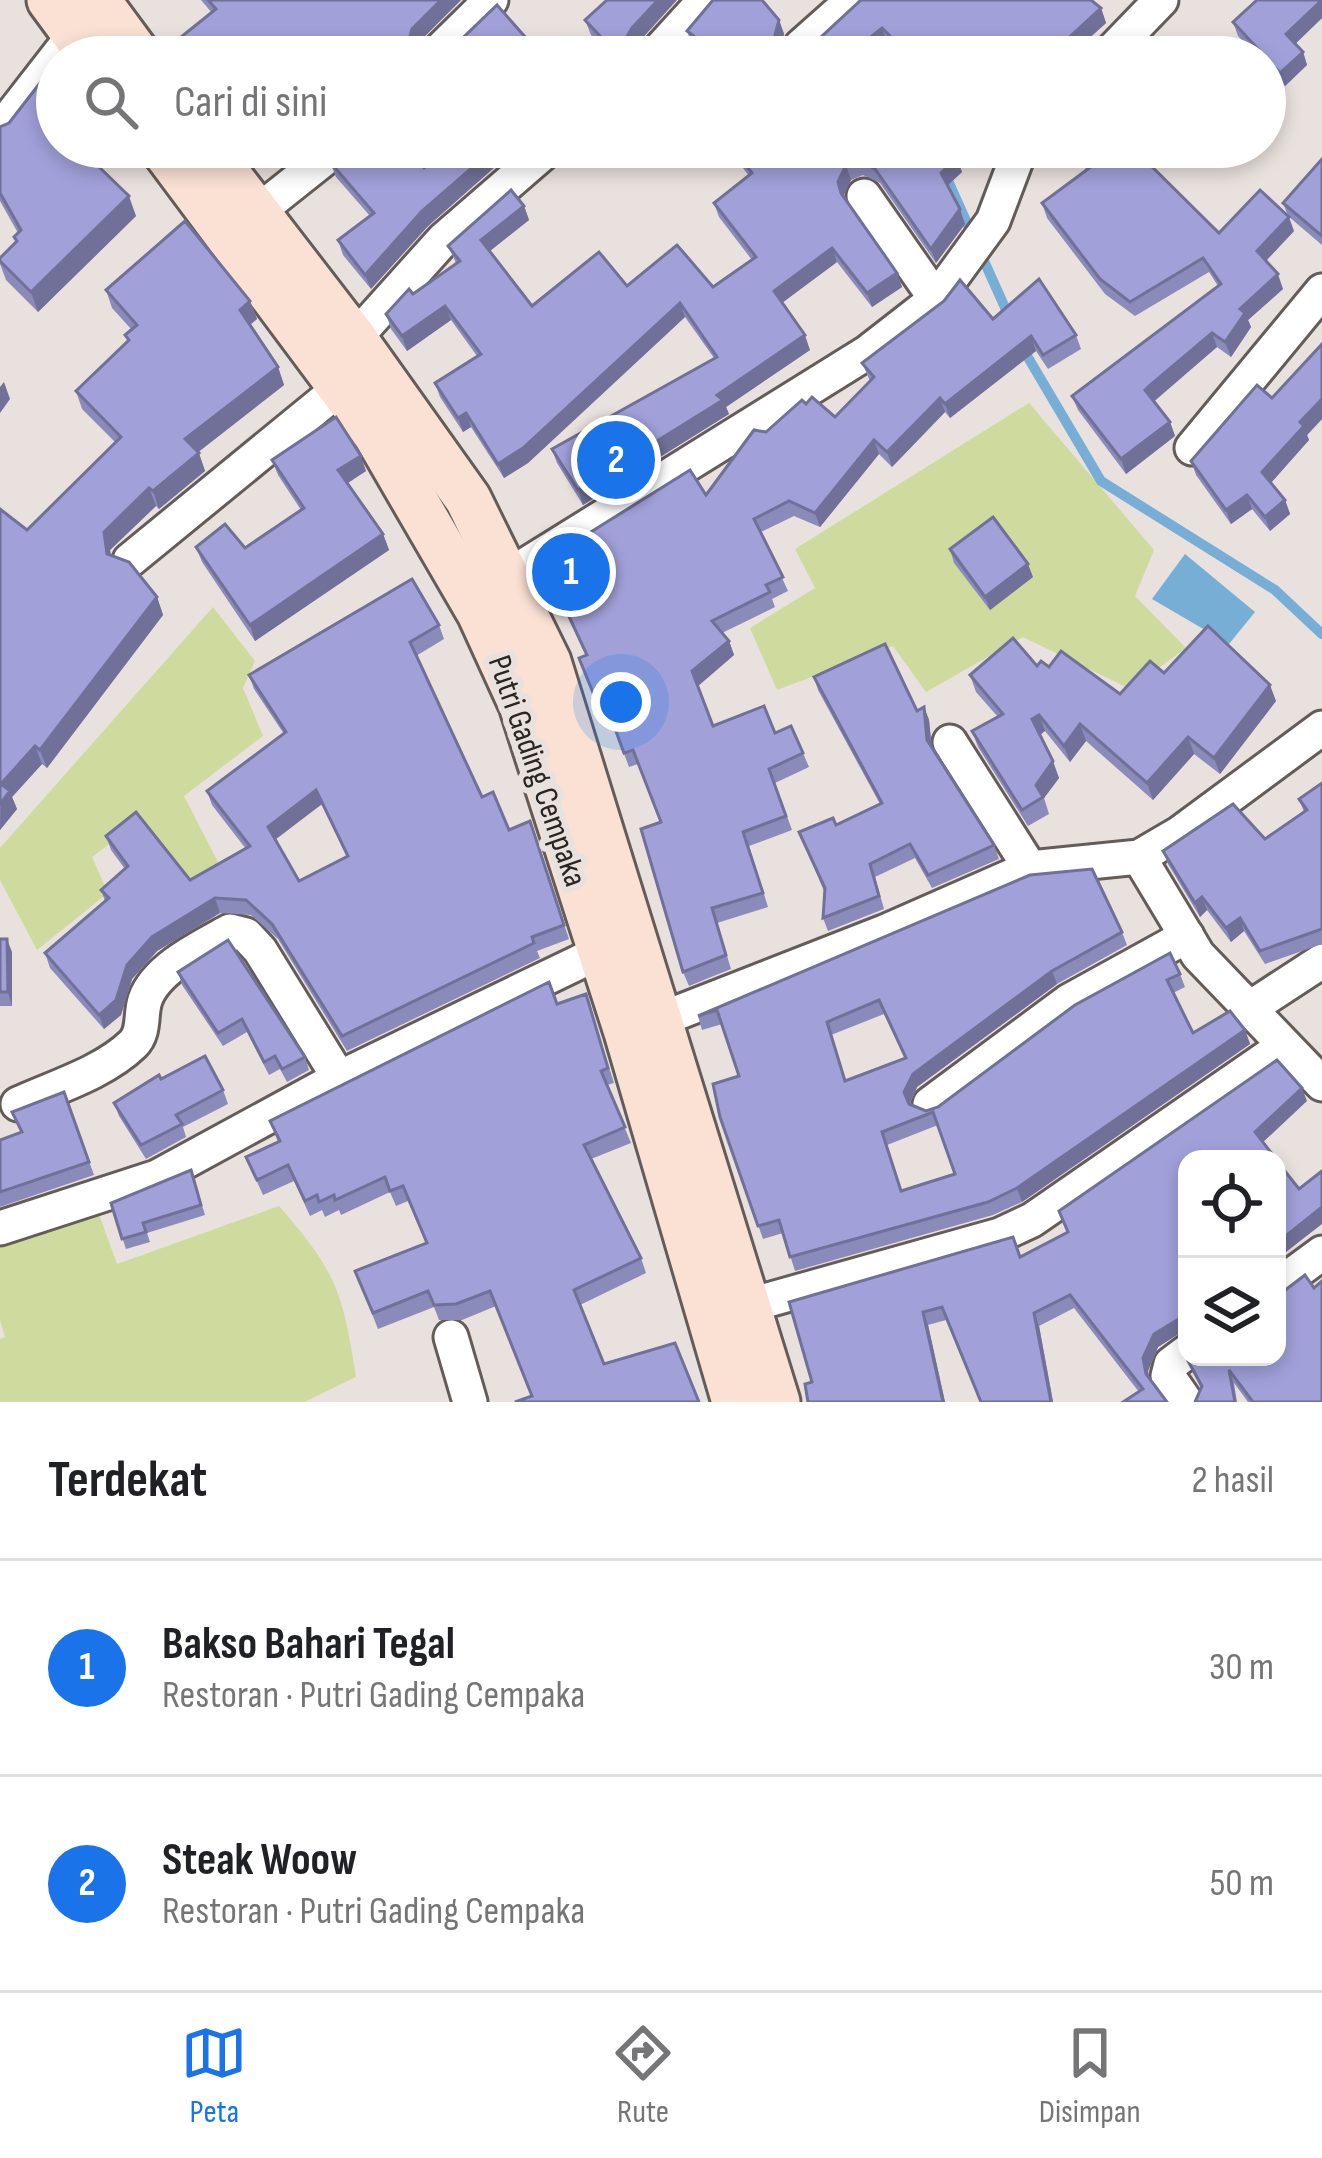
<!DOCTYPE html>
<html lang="id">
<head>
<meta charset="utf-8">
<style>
	body { margin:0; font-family:"Sofia Sans Condensed",sans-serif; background:#f2f2f2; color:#202124 }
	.controls { position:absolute; right:36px; bottom:36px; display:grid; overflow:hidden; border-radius:24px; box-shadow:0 6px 18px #0003 }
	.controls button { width:108px; height:108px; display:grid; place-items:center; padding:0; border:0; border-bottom:3px solid #e0e0e0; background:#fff; color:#202124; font:60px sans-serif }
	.you { position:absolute; left:621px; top:702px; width:42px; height:42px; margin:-30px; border:9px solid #fff; border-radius:50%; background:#1a73e8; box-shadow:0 0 0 18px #1a73e833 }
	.badge { display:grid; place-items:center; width:78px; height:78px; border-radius:50%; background:#1a73e8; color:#fff; font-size:39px; font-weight:700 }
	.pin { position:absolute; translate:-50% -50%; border:6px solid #fff; box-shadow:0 3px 12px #0006 }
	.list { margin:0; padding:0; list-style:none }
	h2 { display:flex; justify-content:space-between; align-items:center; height:156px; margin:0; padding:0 48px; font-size:51px }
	h2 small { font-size:39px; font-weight:400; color:#757577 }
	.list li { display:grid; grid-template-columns:78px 1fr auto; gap:36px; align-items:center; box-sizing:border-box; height:216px; padding:0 48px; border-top:3px solid #e0e0e0 }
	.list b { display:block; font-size:45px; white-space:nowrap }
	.list p { margin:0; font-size:39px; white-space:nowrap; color:#757577 }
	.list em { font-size:39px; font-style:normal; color:#757577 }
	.icon { flex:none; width:66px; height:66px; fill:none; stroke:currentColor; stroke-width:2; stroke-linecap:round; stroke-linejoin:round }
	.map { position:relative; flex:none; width:1322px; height:1402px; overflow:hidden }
	.search { position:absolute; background:#fff; box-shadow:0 6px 18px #0003; left:36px; right:36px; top:36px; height:132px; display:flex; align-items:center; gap:30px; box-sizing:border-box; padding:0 42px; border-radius:66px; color:#757577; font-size:45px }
	.sheet { height:588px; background:#fff }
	nav { display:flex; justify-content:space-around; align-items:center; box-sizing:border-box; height:168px; border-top:3px solid #e0e0e0; background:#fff; font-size:33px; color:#757577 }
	nav a { display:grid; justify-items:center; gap:6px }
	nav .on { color:#1a73e8 }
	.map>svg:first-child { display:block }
</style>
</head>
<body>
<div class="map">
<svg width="1322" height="1402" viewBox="0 0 1322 1402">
	<rect width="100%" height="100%" fill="#e9e1dd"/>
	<g fill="#cfdb9e">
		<path d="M1029,403L1154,550L1135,596L1186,648L1130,689L1023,637L926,692L893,646L777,690L750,628L815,588L795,549Z"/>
		<path d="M213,607L255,661L243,688L263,736L184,796L218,862L196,888L140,821L92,857L108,893L37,950L0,880V848Z"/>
		<path d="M279,1206C336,1271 343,1292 356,1377L304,1402H0V1339L5,1337L0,1320V1234L97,1209L117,1264Z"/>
	</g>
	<path fill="#76aed6" d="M1185,554L1255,612L1229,644L1152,599Z"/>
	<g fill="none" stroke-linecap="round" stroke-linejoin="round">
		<g stroke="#76aed6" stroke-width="10">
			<path d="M945,174L1011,321"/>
			<path d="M1023,349L1101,481L1275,590L1322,634"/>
		</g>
		<defs>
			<g id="street">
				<path d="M801,46L853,0"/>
				<path d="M433,57L491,0"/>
				<path d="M653,57L705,0"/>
				<path d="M1106,57L1161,0"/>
				<path d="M0,130L87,18"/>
				<path d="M864,196L936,299"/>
				<path d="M256,213L339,147"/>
				<path d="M354,339L443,240L550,147"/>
				<path d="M1192,448L1322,291"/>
				<path d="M130,560L340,388"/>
				<path d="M508,576L868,352L936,299L993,221L1021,147"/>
				<path d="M950,742L1030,868"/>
				<path d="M1139,857L1198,955L1322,1084"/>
				<path d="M1250,1008L1322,961"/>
				<path d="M641,1027L884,932L1030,868L1139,857L1180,833L1322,728"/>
				<path d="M18,1104C55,1087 103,1073 133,1044C145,1032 140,1015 145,1000C156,968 203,946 230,931L246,935L260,950L339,1078"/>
				<path d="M930,1104L1069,1001L1187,936"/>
				<path d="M0,1228L157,1177L339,1078L598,953"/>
				<path d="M1277,1286L1322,1253"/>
				<path d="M750,1305L1000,1235L1032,1220L1284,1046"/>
				<path d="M451,1337L470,1402"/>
				<path d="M1186,1402L1168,1376L1171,1364L1187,1352"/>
			</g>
			<g id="secondary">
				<path d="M50,0L92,57"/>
				<path d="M97,0L139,57"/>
				<path d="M162,147L376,434L480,613L522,705L627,1032L735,1402"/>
				<path d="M206,147L354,339L468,499L548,662L777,1402"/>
			</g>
		</defs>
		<use href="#street" stroke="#635c59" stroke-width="39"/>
		<use href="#secondary" stroke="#635c59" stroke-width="51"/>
		<use href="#street" stroke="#fff" stroke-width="33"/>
		<use href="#secondary" stroke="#fae1d4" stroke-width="45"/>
	</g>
	<g fill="#8a8abb" fill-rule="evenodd">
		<path d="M201,0H461L418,43L414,57H190L181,37L212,13Z"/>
		<path d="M713,0H763L779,20L784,34L781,46L790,52L809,48L861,0L1101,8L1106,23L1074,52L1078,57H902L887,42L869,57L706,56L692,45L687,31Z"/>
		<path d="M1322,0V18L1295,44L1303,52L1307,65L1285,86L1265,65V57H1258L1238,36L1233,22Z"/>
		<path d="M585,20L638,43L629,57H611L591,35Z"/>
		<path d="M0,127L57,147L136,216L38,312L6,280L0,264V258L16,243L14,237L18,233L0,201Z"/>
		<path d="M451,147H501L505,158L428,226L371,289L343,255L338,240L370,216L336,177L330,162L424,168Z"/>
		<path d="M727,147H974L957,159L962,172L947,185L965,224L936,263L880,183L863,175L851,180L843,196L897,273L902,287L872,307L837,262L782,303L810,350L726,407L729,414L583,505L557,463L552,449L714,358L685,317L528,463L504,478L471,427L463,432L440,397L435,383L477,356L451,320L407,351L391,329L386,314L456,263L448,246L524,206L529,220L490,251L532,306L627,286L713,287L752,260L719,217L714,203L749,176Z"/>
		<path d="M1077,147H1132L1219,233L1294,231L1266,261L1283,289L1248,320L1251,327L1231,357L1217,347L1154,400L1170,422L1175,436L1126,474L1078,410L1072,396L1218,286L1209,272L1135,316L1105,294L1047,218L1042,203L1087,170L1081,165L1076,150Z"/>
		<path d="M1322,159V245L1288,216L1283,203Z"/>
		<path d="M106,290L250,301L257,319L250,325L278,367L284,385L198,452L205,471L159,509L156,506L110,550L111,556L157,597L163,615L47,768L42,764L12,797L17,809L0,830V509L27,530L115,442L82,409L76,391L128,342L125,335L132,330L112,308Z"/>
		<path d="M993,319L1076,335L1081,349L1048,369L1036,351L950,418L945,412L892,467L879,454L820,527L794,516L761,532L788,591L772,599L775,607L722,633L729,641L734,655L698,686L713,726L775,733L803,753L809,767L775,783L792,830L749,846L768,907L717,923L731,969L689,986L683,972L661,822L638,764L629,767L612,721L605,724L579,658L586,655L563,607L558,593L561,592L546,560L706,495L766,432L806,404L835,417L870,381L862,363Z"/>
		<path d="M1322,344V419L1307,435L1309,440L1271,483L1285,500L1290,514L1270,531L1252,509L1231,524L1196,475L1191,461L1272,398Z"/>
		<path d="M272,460L366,471L348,483L383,534L389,550L255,641L202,562L196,547L245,548L301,510L278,475Z"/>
		<path d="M950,549L1033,577L990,610L954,563Z"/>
		<path d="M439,625L444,639L416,656L482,797L509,830L530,821L569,939L537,951L540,958L347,1051L278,939L251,915L220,913L157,951L132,979L121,1015L104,1029L50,968L45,953L105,901L101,890L125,869L111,850L106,836L190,880L246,849L212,805L207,791L284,734L254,689L249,675ZM322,804L347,857L299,881L275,840Z"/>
		<path d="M1037,666L1049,667L1120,694L1164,673L1276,701L1220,774L1194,754L1153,800L1086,741L1070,762L1045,731L1040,735L1059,778L1044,798L1049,814L1028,826L978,747L972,731L998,717L976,692L970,675Z"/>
		<path d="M814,677L917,711L924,707L929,720L932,747L994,845L999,859L932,888L915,858L875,877L884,909L828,931L823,918L824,891L799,832L836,825L880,804L818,690Z"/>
		<path d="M1322,783V944L1265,964L1244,931L1231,942L1207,910L1200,917L1168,864L1163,851L1265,839L1304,812L1299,799Z"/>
		<path d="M1030,875L1122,932L1127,945L1057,984L917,1087L910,1104L926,1111L938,1107L1075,1005L1180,974L1185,987L1173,993L1193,1033L1245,1030L1250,1044L1022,1202L993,1215L795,1271L783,1233L763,1239L720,1117L739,1076L722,1024L702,1030L698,1016ZM884,1014L905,1058L846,1081L831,1035ZM938,1125L955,1174L901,1191L887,1145Z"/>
		<path d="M0,939L12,952V1006H0Z"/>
		<path d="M178,972L305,1057L309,1070L287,1082L280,1069L269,1075L247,1032L223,1046L182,985Z"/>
		<path d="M557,1004L591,1010L614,1083L607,1085L631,1143L591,1159L641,1258L646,1273L580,1305L532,1396L496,1306L462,1320H439L434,1307L378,1329L355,1271L426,1243L408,1201L396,1206L390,1192L341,1215L339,1210L325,1217L322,1210L310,1216L294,1181L263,1195L246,1157L278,1142L270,1121Z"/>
		<path d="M161,1079L223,1090L228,1104L183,1127L186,1137L146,1159L119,1116L114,1103Z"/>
		<path d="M64,1092L94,1175L0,1207V1140L21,1132L12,1112Z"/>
		<path d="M1307,1101L1187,1159V1333L1183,1331L1158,1347L1148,1371L1149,1378L1167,1402L1139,1392L1074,1308L1039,1326L1053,1402H980L946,1320L928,1325L945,1402H808L812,1382L789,1302L1020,1257L1067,1232L1059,1211Z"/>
		<path d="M191,1170L205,1215L147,1233L150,1242L126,1249L111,1203Z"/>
		<path d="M1192,1357L1322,1402H1248L1234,1383L1237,1402H1195L1201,1389L1188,1361Z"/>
	</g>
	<g fill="#717098">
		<path d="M441,0H461L418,43L414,57L407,47L412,29Z"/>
		<path d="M658,0H677L638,43L629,57H618L617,54L632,28Z"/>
		<path d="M1322,0V18L1291,48L1286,34Z"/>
		<path d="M1101,8L1106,23L1069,56L1064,42Z"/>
		<path d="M779,20L784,34L780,49L775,35Z"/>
		<path d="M882,28L887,42L869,57H846Z"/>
		<path d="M1303,52L1307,65L1285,86L1280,73Z"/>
		<path d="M496,147H501L505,158L428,226L371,289L365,275L422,211Z"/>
		<path d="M950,147H974L957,159L962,172L946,187L941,173Z"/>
		<path d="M846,165L851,180L843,197L838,182Z"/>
		<path d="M129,196L136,216L38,312L31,292Z"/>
		<path d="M524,206L529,220L486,254L481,240Z"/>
		<path d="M960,209L965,224L936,263L931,249Z"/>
		<path d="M1289,217L1294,231L1262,265L1257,251Z"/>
		<path d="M832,248L837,262L779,305L774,291Z"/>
		<path d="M897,273L902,287L872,307L867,293Z"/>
		<path d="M1278,274L1283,289L1248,320L1251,327L1231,357L1225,342L1240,309Z"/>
		<path d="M250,301L257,319L247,327L240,310Z"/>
		<path d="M680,303L685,317L528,463L504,478L498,464Z"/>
		<path d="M445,306L451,320L407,351L402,336Z"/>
		<path d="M1212,333L1217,347L1150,405L1145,390L1149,386Z"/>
		<path d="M805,335L810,350L726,407L729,414L583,505L578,490Z"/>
		<path d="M1031,336L1036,351L950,418L945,404Z"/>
		<path d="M278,367L284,385L192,457L185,439Z"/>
		<path d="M4,382L10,399L0,413V387Z"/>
		<path d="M940,398L945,412L892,467L887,452Z"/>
		<path d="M1322,399V419L1307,435L1309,440L1267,487L1262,472L1300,422Z"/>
		<path d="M466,413L471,427L463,432L458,418Z"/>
		<path d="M1170,422L1175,436L1126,474L1121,459Z"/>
		<path d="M874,440L879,454L820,527L815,513Z"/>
		<path d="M199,453L205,471L159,509L153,491Z"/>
		<path d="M361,456L366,471L344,485L338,470Z"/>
		<path d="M149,488L156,506L110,550L113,572L107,554L104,532Z"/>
		<path d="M1247,495L1252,509L1231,524L1226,510Z"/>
		<path d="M1285,500L1290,514L1270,531L1265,517Z"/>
		<path d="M383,534L389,550L255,641L250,625Z"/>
		<path d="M1028,564L1033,577L990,610L985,597Z"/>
		<path d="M157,597L163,615L47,768L40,750Z"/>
		<path d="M729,641L734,655L698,686L692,671Z"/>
		<path d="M1270,685L1276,701L1220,774L1214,758Z"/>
		<path d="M924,707L929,720L932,753L927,740Z"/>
		<path d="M1039,715L1045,731L1038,736L1032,719Z"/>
		<path d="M1080,724L1086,741L1070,762L1064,746Z"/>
		<path d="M1188,737L1194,754L1153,800L1147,783Z"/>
		<path d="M35,746L42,764L12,797L17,809L0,830L1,784Z"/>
		<path d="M1053,761L1059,778L1044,798L1036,785Z"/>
		<path d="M316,790L322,804L273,841L268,827Z"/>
		<path d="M1202,897L1207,910L1200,917L1195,903Z"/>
		<path d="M215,898L220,913L157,951L132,979L121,1015L104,1029L99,1015L127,965L152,937Z"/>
		<path d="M1240,918L1244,931L1231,942L1226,928Z"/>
		<path d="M7,939L12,952V1006L8,992Z"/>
		<path d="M1052,971L1057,984L917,1087L909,1105L904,1092L913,1074Z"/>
		<path d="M1245,1030L1250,1044L1022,1202L1017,1188Z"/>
		<path d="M1302,1088L1307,1101L1260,1145L1255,1132Z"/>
		<path d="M1322,1207V1224L1277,1259V1243Z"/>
		<path d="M923,1312L928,1325L945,1402H943Z"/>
		<path d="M1034,1313L1039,1326L1053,1402H1051Z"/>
		<path d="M1179,1319L1183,1331L1158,1347L1148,1371L1150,1387L1143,1358L1154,1334Z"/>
	</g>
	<g fill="#a1a0d9" stroke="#717098" stroke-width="3" fill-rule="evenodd">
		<path d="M208,0H441L412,29L407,47L413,57H196L181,37L216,9Z"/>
		<path d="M607,0H658L632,28L617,54L585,20Z"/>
		<path d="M713,0H762L779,20L775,35L781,46L790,52L809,48L861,0H1091L1101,8L1064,42L1078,57H911L882,28L846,57H705L712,50L687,31Z"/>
		<path d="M1257,0H1322L1286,34L1303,52L1280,73L1233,22Z"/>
		<path d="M497,5L541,55L539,57H443Z"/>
		<path d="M57,61V147H85L97,165L129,196L31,292L0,261V258L17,241L14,237L21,230L0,193V127L9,123Z"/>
		<path d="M347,147H406L424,168L451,147H496L422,211L365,275L338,240L374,213L330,162Z"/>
		<path d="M733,147H950L957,157L941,173L960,209L931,249L875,169L858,161L846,165L838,182L841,193L897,273L867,293L832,248L774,291L805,335L717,395L723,400L578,490L552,449L717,357L680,303L523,448L498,464L466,413L458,418L435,383L481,354L445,306L402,336L386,314L409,289L413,294L460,261L448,246L511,190L524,206L481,240L532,306L599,252L627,286L677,245L713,287L756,257L714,203L752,173Z"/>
		<path d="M1079,147H1132L1219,233L1260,190L1289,217L1257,251L1278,274L1240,309L1245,313L1225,342L1212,333L1149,386L1145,390L1170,422L1121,459L1072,396L1221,284L1203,258L1130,302L1100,279L1042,203L1092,166L1076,150Z"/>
		<path d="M1322,159V236L1283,203Z"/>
		<path d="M185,221L250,301L240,310L278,367L185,439L199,453L153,491L149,488L104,532L107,554L129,562L157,597L40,750L35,746L1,784L10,791L0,804V509L27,530L121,437L76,391L129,340L125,335L137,325L106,290Z"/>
		<path d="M1039,279L1076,335L1043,355L1031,336L945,404L940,398L887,452L874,440L815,513L789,501L754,519L783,577L766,585L770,592L712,621L729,641L692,671L713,726L764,706L775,733L791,726L803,753L769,769L786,816L743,832L763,893L712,908L726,955L683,972L641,829L661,822L633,750L624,753L607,707L600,710L579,658L587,655L558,593L562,591L546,560L690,470L706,495L754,430L766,432L802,400L806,404L812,397L835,417L874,377L862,363L944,301L960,280L993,319Z"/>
		<path d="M1322,344V399L1300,422L1304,426L1262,472L1285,500L1265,517L1247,495L1226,510L1191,461L1257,385L1272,398Z"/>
		<path d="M336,417L361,456L338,470L383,534L250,625L196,547L225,524L245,548L304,508L272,460Z"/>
		<path d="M993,517L1028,564L985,597L950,549Z"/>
		<path d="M412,579L439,625L410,642L482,797L493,792L509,830L530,821L564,925L532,937L534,943L342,1036L272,924L246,900L215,898L152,937L127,965L116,1000L99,1015L45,953L109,898L101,890L128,866L106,836L136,812L190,880L250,846L207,791L286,732L249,675ZM316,790L348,856L299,881L268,827Z"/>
		<path d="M1208,626L1270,685L1214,758L1188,737L1147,783L1080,724L1064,746L1039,715L1032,719L1053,761L1036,785L1043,797L1022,810L972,731L1003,714L970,675L1013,638L1037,666L1041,661L1049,667L1061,651L1120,694L1150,661L1164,673Z"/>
		<path d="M885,644L917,711L924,707L927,740L994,845L928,875L910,844L870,864L879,896L823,918L825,888L799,832L833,818L836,825L882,803L814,677Z"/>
		<path d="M1322,783V929L1260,951L1240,918L1226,928L1202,897L1195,903L1163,851L1233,804L1265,839L1307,810L1299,799Z"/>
		<path d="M1092,869L1122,932L1052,971L913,1074L904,1092L909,1104L926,1111L938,1107L1075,1005L1170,953L1180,974L1167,980L1193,1033L1230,1011L1245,1030L1017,1188L988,1202L790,1257L779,1220L758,1226L720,1117L713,1084L739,1076L717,1010L698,1016L1030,875ZM879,1000L906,1058L845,1081L827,1022ZM933,1112L955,1174L901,1191L882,1132Z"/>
		<path d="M0,939H7L8,992H0Z"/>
		<path d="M228,940L305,1057L282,1069L275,1056L264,1062L242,1019L218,1033L178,972Z"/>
		<path d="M549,982L557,1004L586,994L608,1068L601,1071L625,1127L584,1145L641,1258L574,1290L604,1364L675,1343L699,1402H515L532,1396L490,1291L456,1304L434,1305L428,1291L373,1313L355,1271L427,1243L403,1186L390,1191L385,1177L335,1200L334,1195L319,1202L317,1195L305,1201L288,1165L257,1180L246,1157L280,1141L270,1121Z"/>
		<path d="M205,1056L223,1090L176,1115L182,1124L141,1145L114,1103L159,1075L161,1079Z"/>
		<path d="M1277,1060L1302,1088L1255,1132L1276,1159H1187V1322L1179,1319L1154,1334L1143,1358L1146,1374L1167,1402H1123L1143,1389L1070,1295L1034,1313L1051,1402H981L942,1307L923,1312L943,1402H808L805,1384L812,1382L789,1302L1013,1237L1020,1257L1068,1232L1059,1211Z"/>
		<path d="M64,1092L89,1162L0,1192V1140L22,1132L12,1112Z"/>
		<path d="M1277,1161L1299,1189L1322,1171V1207L1277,1243Z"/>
		<path d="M191,1170L201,1205L143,1223L146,1232L122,1239L111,1203Z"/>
		<path d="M1305,1275L1314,1288L1322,1281V1402H1253L1229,1370L1235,1402H1195L1202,1386L1188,1361L1192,1357H1277V1291H1284Z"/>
	</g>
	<g text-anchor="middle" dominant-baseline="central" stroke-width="12" stroke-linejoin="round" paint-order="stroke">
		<g font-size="33" fill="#282523" stroke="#e9e1dd">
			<text transform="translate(537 771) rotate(71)">Putri Gading Cempaka</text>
		</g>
	</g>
</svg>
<div class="controls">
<button><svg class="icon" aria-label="locate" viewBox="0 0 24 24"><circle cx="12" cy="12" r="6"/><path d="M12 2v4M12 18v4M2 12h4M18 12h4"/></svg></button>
<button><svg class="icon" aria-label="layers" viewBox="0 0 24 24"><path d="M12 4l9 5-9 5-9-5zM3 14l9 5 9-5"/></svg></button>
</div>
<div class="you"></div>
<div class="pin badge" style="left:571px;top:572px">1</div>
<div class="pin badge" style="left:616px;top:460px">2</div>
<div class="search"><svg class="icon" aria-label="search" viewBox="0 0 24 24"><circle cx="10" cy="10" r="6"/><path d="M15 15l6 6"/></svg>Cari di sini</div>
</div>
<section class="sheet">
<h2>Terdekat<small>2 hasil</small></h2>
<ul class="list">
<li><span class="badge">1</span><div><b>Bakso Bahari Tegal</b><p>Restoran · Putri Gading Cempaka</p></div><em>30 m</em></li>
<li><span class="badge">2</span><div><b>Steak Woow</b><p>Restoran · Putri Gading Cempaka</p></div><em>50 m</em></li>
</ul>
</section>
<nav>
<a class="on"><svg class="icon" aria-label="map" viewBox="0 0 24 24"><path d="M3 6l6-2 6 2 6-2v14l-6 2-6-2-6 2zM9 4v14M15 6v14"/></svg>Peta</a>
<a><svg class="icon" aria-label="directions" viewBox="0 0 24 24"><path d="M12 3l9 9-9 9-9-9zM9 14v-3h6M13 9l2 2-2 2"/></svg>Rute</a>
<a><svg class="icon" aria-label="saved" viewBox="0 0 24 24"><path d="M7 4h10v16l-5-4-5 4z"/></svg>Disimpan</a>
</nav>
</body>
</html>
